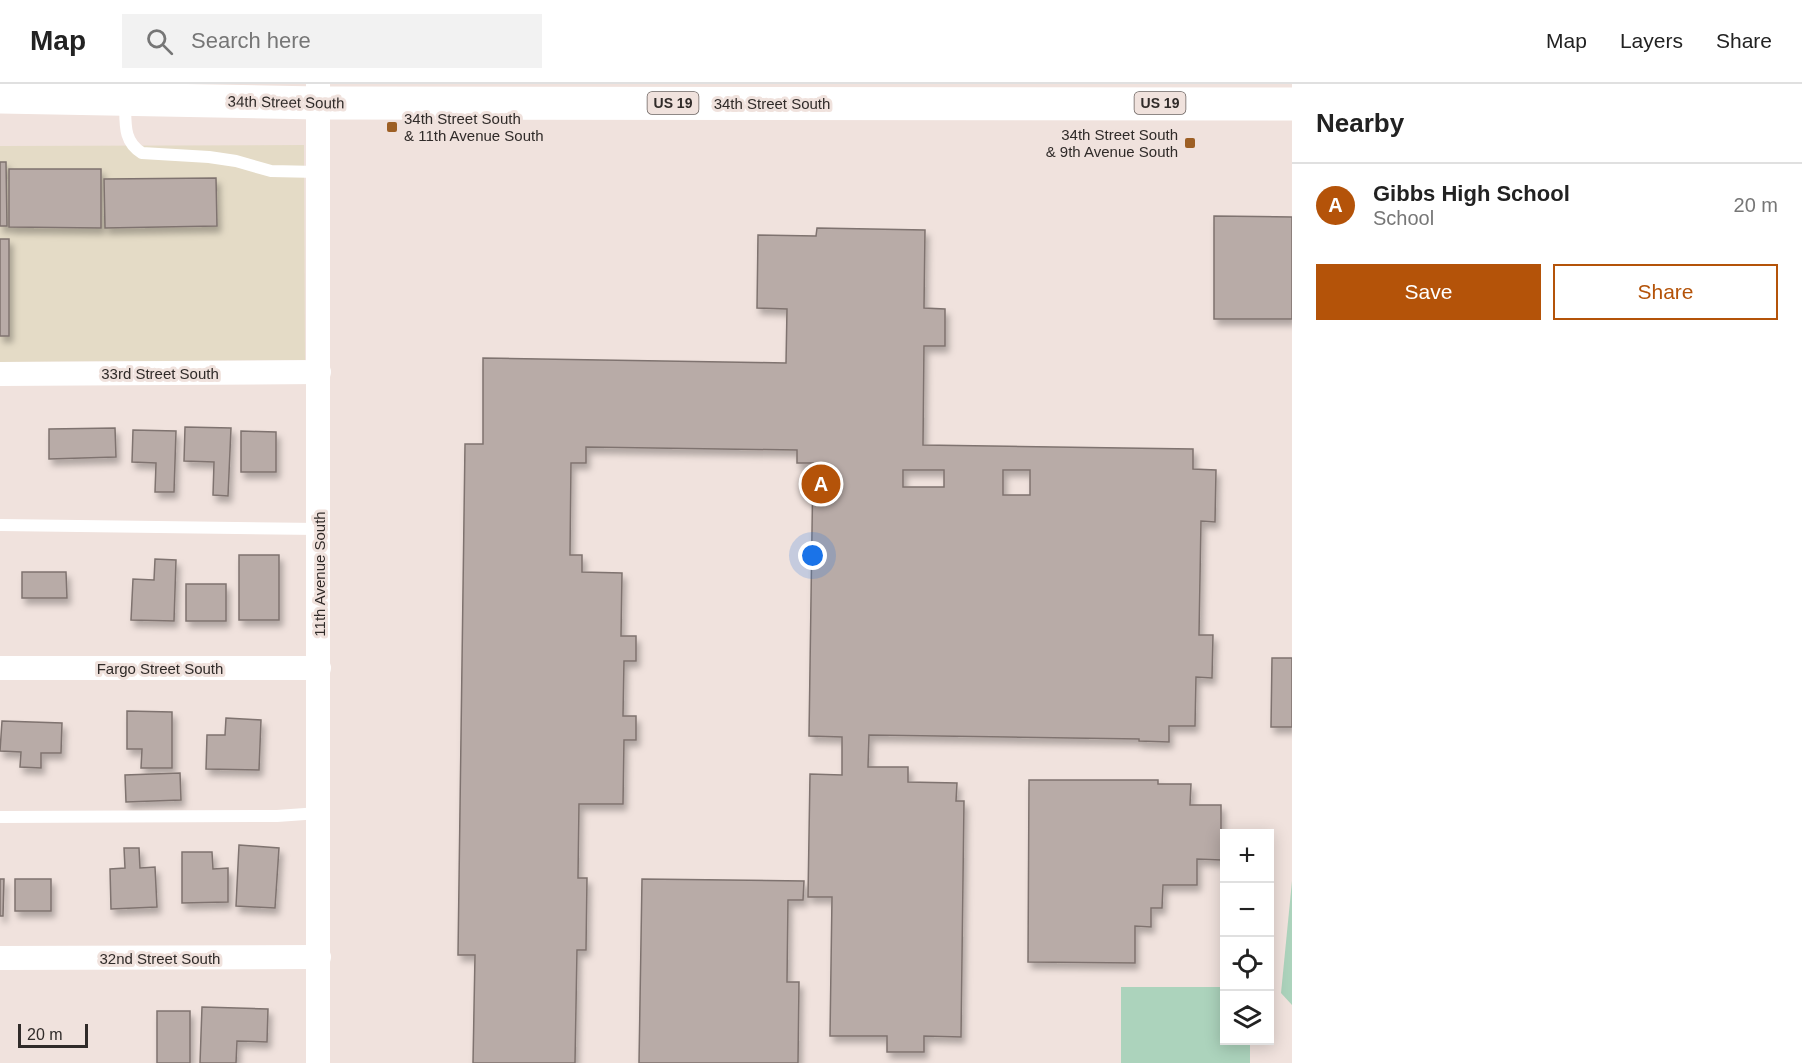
<!DOCTYPE html>
<html lang="en">
<head>
<meta charset="utf-8">
<style>
	body { margin:0; font-family:Arial,sans-serif; background:#f2f2f2; color:#222 }
	.controls { position:absolute; right:18px; bottom:18px; display:grid; overflow:hidden; border-radius:0px; box-shadow:0 3px 15px #0003 }
	.controls button { width:54px; height:54px; display:grid; place-items:center; padding:0; border:0; border-bottom:2px solid #e0e0e0; background:#fff; color:#222; font:30px sans-serif }
	.scale { position:absolute; left:18px; bottom:15px; width:70px; box-sizing:border-box; padding-left:6px; border:3px solid #302b29; border-top:0; font-size:16px; line-height:21px; white-space:nowrap; color:#302b29; -webkit-text-stroke:4px #f0e2dd; paint-order:stroke }
	.you { position:absolute; left:813px; top:472px; width:21px; height:21px; margin:-15px; border:4px solid #fff; border-radius:50%; background:#1a73e8; box-shadow:0 0 0 9px #1a73e833 }
	.badge { display:grid; place-items:center; width:39px; height:39px; border-radius:50%; background:#b45309; color:#fff; font-size:20px; font-weight:700 }
	.pin { position:absolute; translate:-50% -50%; border:3px solid #fff; box-shadow:0 2px 6px #0006 }
	.list { margin:0; padding:0; list-style:none }
	h2 { display:flex; justify-content:space-between; align-items:center; height:78px; margin:0; padding:0 24px; font-size:26px }
	h2 small { font-size:20px; font-weight:400; color:#767676 }
	.list li { display:grid; grid-template-columns:39px 1fr auto; gap:18px; align-items:center; box-sizing:border-box; height:84px; padding:0 24px; border-top:2px solid #e0e0e0 }
	.list b { display:block; font-size:22px; white-space:nowrap }
	.list p { margin:0; font-size:20px; white-space:nowrap; color:#767676 }
	.list em { font-size:20px; font-style:normal; color:#767676 }
	.actions { display:flex; gap:12px; padding:18px 24px }
	.actions a { flex:1; padding:14px 0; border:2px solid #b45309; border-radius:0px; text-align:center; font-size:21px; color:#b45309 }
	.actions .main { background:#b45309; color:#fff }
	.icon { flex:none; width:33px; height:33px; fill:none; stroke:currentColor; stroke-width:2; stroke-linecap:round; stroke-linejoin:round }
	.map { position:relative; flex:none; width:1292px; height:979px; overflow:hidden }
	header { display:flex; align-items:center; gap:36px; box-sizing:border-box; height:84px; padding:0 30px; background:#fff; border-bottom:2px solid #e0e0e0 }
	header strong { font-size:28px }
	nav { display:flex; gap:33px; margin-inline-start:auto; font-size:21px }
	.search { width:420px; height:54px; background:#f2f2f2; display:flex; align-items:center; gap:15px; box-sizing:border-box; padding:0 21px; border-radius:0px; color:#767676; font-size:22px }
	main { display:flex }
	aside { flex:1; background:#fff }
	.map>svg:first-child { display:block }
</style>
</head>
<body>
<header>
<strong>Map</strong>
<div class="search"><svg class="icon" aria-label="search" viewBox="0 0 24 24"><circle cx="10" cy="10" r="6"/><path d="M15 15l6 6"/></svg>Search here</div>
<nav><a>Map</a><a>Layers</a><a>Share</a></nav>
</header>
<main>
<div class="map">
<svg width="1292" height="979" viewBox="0 0 1292 979">
	<defs>
		<filter id="shadow"><feDropShadow dx="3.5" dy="6" stdDeviation="3" flood-color="#0004"/></filter>
	</defs>
	<rect width="100%" height="100%" fill="#f0e2dd"/>
	<path fill="#e4dbc6" d="M304,61L305,276L0,278V62Z"/>
	<g fill="#acd3bc">
		<path d="M1292,797V921L1281,909Z"/>
		<path d="M1121,903H1224V956L1250,957V979H1121Z"/>
	</g>
	<g fill="#b8aba7" stroke="#7f736f" stroke-width="1.5" fill-rule="evenodd" filter="url(#shadow)">
		<path d="M0,78H6L7,142H0Z"/>
		<path d="M9,85H101V144L9,143Z"/>
		<path d="M216,94L217,142L105,144L104,95Z"/>
		<path d="M1214,132L1292,133V235H1214Z"/>
		<path d="M817,144L925,146L924,224L945,225V262H924L923,361L1193,365V385L1216,386L1215,438L1201,437L1199,551H1213L1212,594L1196,593L1195,642H1169V658L1139,657V655L869,651L868,683H908V698L957,699L956,717H964L961,953L924,952V968H887V952H830L832,813H808L810,690L842,691V653L809,652L813,379H797V366L586,363V379H571L570,471H582V488L622,489L621,552H636V577H624L623,632H636V656H624L623,720H579L578,794H587L586,866H577L575,979H473L475,871H458L465,360H483V274L786,279L787,225L757,224L758,151L816,152ZM903,386H944V403H903ZM1003,386H1030V411H1003Z"/>
		<rect x="0" y="155" width="9" height="97"/>
		<path d="M185,343L231,344L228,412L213,411L214,378L184,377Z"/>
		<path d="M115,344L116,373L49,375V345Z"/>
		<path d="M133,346L176,347L174,408H155L156,379L132,378Z"/>
		<path d="M241,347L276,348V388H241Z"/>
		<rect x="239" y="471" width="40" height="65"/>
		<path d="M155,475L176,476L174,537L131,536L133,495L154,496Z"/>
		<path d="M22,488H66L67,514H22Z"/>
		<rect x="186" y="500" width="40" height="37"/>
		<path d="M1272,574H1292V643H1271Z"/>
		<path d="M127,627L172,628V684H141L142,665H127Z"/>
		<path d="M226,634L261,636L259,686L206,685L207,651H225Z"/>
		<path d="M2,637L62,639L61,669H41V684L20,683L21,668L0,667Z"/>
		<path d="M180,689L181,716L126,718L125,691Z"/>
		<path d="M1029,696H1158V700H1191L1190,721H1221V776L1197,775V801H1163L1162,824H1151V843L1135,842V879L1028,878Z"/>
		<path d="M239,761L279,764L275,824L236,822Z"/>
		<path d="M124,764H139L140,784L155,783L157,823L111,825L110,785L125,784Z"/>
		<path d="M182,768H212L213,785L228,784V818L182,819Z"/>
		<path d="M0,795H4L3,832H0Z"/>
		<rect x="15" y="795" width="36" height="32"/>
		<path d="M642,795L804,797L803,816H788L787,898H799L798,979H639Z"/>
		<path d="M202,923L268,925L267,958L237,957L236,979H200Z"/>
		<rect x="157" y="927" width="33" height="52"/>
	</g>
	<g fill="none" stroke-linecap="round" stroke-linejoin="round">
		<g stroke="#fff" stroke-width="12">
			<path d="M125,17C126,37 122,57 142,69L209,73L236,77L271,87L318,88"/>
			<path d="M0,441L319,445"/>
			<path d="M0,733L277,732L319,729"/>
		</g>
		<g stroke="#fff" stroke-width="24">
			<path d="M318,0V979"/>
			<path d="M0,290L319,288"/>
			<path d="M0,584H319"/>
			<path d="M0,874L319,873"/>
		</g>
		<path stroke="#fff" stroke-width="33" d="M0,13L318,19L1292,20"/>
	</g>
	<g fill="#9d5f24" stroke="#f0e2dd" stroke-width="2">
		<rect x="386" y="37" width="12" height="12" rx="3"/>
		<rect x="1184" y="53" width="12" height="12" rx="3"/>
	</g>
	<g text-anchor="middle" dominant-baseline="central" stroke-width="6" stroke-linejoin="round" paint-order="stroke">
		<g fill="#f0e2dd" stroke="#6a625f" stroke-width="1.5">
			<rect x="647.5" y="8" width="51" height="22" rx="4.5"/>
			<rect x="1134.5" y="8" width="51" height="22" rx="4.5"/>
		</g>
		<g font-size="14" font-weight="bold" fill="#302b29">
			<text x="673" y="19">US 19</text>
			<text x="1160" y="19">US 19</text>
		</g>
		<g font-size="15" fill="#302b29" stroke="#f0e2dd">
			<text transform="translate(286 18) rotate(1)">34th Street South</text>
			<text x="772" y="19">34th Street South</text>
			<text x="160" y="289">33rd Street South</text>
			<text transform="translate(319 490) rotate(-90)">11th Avenue South</text>
			<text x="160" y="584">Fargo Street South</text>
			<text x="160" y="874">32nd Street South</text>
		</g>
		<g font-size="15" fill="#302b29" stroke="#f0e2dd" text-anchor="start">
			<text x="404" y="34">34th Street South<tspan x="404" dy="17">&amp; 11th Avenue South</tspan></text>
			<text x="1178" y="50" text-anchor="end">34th Street South<tspan x="1178" dy="17">&amp; 9th Avenue South</tspan></text>
		</g>
	</g>
</svg>
<div class="controls">
<button>+</button>
<button>−</button>
<button><svg class="icon" aria-label="locate" viewBox="0 0 24 24"><circle cx="12" cy="12" r="6"/><path d="M12 2v4M12 18v4M2 12h4M18 12h4"/></svg></button>
<button><svg class="icon" aria-label="layers" viewBox="0 0 24 24"><path d="M12 4l9 5-9 5-9-5zM3 14l9 5 9-5"/></svg></button>
</div>
<div class="scale">20 m</div>
<div class="you"></div>
<div class="pin badge" style="left:821px;top:400px">A</div>
</div>
<aside>
<h2>Nearby<small></small></h2>
<ul class="list">
<li><span class="badge">A</span><div><b>Gibbs High School</b><p>School</p></div><em>20 m</em></li>
</ul>
<div class="actions"><a class="main">Save</a><a>Share</a></div>
</aside>
</main>
</body>
</html>
